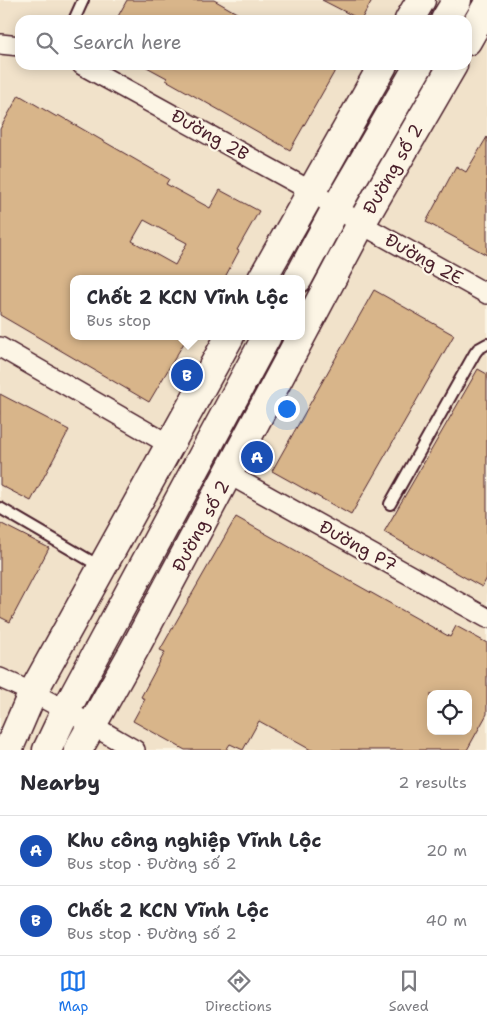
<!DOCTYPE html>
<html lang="en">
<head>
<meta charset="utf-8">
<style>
	body { margin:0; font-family:"Shantell Sans",sans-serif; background:#f7f7f7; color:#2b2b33 }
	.controls { position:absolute; right:15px; bottom:15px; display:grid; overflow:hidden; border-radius:10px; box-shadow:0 2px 12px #0003 }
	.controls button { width:45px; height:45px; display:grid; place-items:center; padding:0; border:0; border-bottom:1px solid #e1e1e2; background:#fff; color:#2b2b33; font:25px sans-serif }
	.you { position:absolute; left:286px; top:408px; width:18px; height:18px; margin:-12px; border:4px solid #fff; border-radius:50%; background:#1a73e8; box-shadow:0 0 0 8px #1a73e833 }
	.badge { display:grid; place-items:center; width:32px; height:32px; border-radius:50%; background:#1a73e8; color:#fff; font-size:16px; font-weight:700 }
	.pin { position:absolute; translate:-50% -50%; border:2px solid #fff; box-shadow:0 1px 5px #0006 }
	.popup { position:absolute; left:70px; top:275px; width:235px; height:65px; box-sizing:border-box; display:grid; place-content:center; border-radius:10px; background:#fff; filter:drop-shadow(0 1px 4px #0005); font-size:16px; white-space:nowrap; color:#7c7c81 }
	.popup b { font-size:19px; color:#2b2b33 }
	.popup::after { content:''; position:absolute; left:50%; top:100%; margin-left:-10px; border:10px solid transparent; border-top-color:#fff }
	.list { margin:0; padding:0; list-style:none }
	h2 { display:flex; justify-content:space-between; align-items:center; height:65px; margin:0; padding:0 20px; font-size:21px }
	h2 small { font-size:16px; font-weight:400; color:#7c7c81 }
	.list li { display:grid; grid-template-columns:32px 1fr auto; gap:15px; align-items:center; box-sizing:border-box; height:70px; padding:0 20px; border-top:1px solid #e1e1e2 }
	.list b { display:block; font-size:19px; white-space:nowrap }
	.list p { margin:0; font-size:16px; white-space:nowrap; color:#7c7c81 }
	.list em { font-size:16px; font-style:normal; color:#7c7c81 }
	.icon { flex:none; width:28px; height:28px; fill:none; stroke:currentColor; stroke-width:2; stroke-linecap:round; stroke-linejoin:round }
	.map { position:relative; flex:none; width:487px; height:750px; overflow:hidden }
	.search { position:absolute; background:#fff; box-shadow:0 2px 12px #0003; left:15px; right:15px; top:15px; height:55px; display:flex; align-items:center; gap:12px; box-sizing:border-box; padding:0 18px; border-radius:15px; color:#7c7c81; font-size:19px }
	.sheet { height:205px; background:#fff }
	nav { display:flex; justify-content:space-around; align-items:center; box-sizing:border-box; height:70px; border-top:1px solid #e1e1e2; background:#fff; font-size:14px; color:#7c7c81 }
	nav a { display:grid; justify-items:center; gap:2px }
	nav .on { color:#1a73e8 }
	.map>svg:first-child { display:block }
</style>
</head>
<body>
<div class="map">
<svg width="487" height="750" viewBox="0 0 487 750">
	<rect width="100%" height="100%" fill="#fcf5e5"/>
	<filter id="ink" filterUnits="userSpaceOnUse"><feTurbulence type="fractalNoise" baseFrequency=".02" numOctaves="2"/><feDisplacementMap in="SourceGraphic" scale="10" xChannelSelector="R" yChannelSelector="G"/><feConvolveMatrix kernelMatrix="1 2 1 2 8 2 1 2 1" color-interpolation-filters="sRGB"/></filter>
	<g filter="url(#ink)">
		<path fill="#f1e2ca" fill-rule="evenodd" d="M0,0H487V750H0ZM20,20H467V65H20ZM73,279H301V336H73ZM431,694H468V731H431Z"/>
		<g fill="#d8b58a" stroke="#4a1f2b" fill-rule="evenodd">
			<path d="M127,0H214L249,20H116Z"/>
			<path d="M322,0H372L361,20Z"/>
			<path d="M143,65H329L336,69L290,150L166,80L167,78Z"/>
			<path d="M19,95L57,117L58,115L169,179L166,184L210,208L220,190L259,211L237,250L239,251L224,279H73V336H188L149,402L0,315V129ZM144,220L187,243L175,265L132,241Z"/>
			<path d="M487,137V255L426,222L456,166L466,172Z"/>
			<path d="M374,290L454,335L351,515L272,471Z"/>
			<path d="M478,369L487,374V578L482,587L384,532Z"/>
			<path d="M0,394L69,430L31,501L0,485Z"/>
			<path d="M236,517L450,637L456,626L487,643V714L467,750H311L259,721L243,750L230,744L226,750H185L133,721L145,699L141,697L165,652L160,650ZM431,694H468V731H431Z"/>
			<path d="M0,523L49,548L10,622L0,617Z"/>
		</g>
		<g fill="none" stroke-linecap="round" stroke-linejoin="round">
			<defs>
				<g id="service">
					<path d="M74,20L83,0"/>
					<path d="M390,504L475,353L478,349L487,344"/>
					<path d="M0,508L101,567"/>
				</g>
				<g id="minor">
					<path d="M0,44L20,46"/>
					<path d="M82,65L311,191L361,224L487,294"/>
					<path d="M0,347L170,445"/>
					<path d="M228,474L487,618"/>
					<path d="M0,678C47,698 90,724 135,750"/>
				</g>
				<g id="secondary">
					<path d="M409,20L421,0"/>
					<path d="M445,20L457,0"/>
					<path d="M467,41L487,6"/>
					<path d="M262,279L383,65"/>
					<path d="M298,279L336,208L419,65"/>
					<path d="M8,750L33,692L230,336"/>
					<path d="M47,750L66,710L267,336"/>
					<path d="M78,750L134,650L361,224L453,65"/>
				</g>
			</defs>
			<use href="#service" stroke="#4a1f2b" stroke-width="14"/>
			<use href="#minor" stroke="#4a1f2b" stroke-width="22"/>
			<use href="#secondary" stroke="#4a1f2b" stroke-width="31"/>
			<use href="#service" stroke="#fcf5e5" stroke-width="10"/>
			<use href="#minor" stroke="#fcf5e5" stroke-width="19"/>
			<use href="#secondary" stroke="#fcf5e5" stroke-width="28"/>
		</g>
	</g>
	<g text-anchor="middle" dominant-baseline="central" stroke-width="4.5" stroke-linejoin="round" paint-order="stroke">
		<g font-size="18" fill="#4a1f2b" stroke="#fcf5e5">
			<text transform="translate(210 135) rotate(29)">Đường 2B</text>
			<text transform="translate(393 169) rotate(-60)">Đường số 2</text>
			<text transform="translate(424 259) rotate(29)">Đường 2E</text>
			<text transform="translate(201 526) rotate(-62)">Đường số 2</text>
			<text transform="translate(358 546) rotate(29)">Đường P7</text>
		</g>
	</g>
</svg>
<div class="controls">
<button><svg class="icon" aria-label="locate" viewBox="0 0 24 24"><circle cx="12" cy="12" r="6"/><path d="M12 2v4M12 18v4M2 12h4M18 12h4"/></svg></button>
</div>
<div class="you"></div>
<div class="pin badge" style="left:257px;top:457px;background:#1a4fb4">A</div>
<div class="pin badge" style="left:187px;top:375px;background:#1a4fb4">B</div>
<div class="popup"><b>Chốt 2 KCN Vĩnh Lộc</b>Bus stop</div>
<div class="search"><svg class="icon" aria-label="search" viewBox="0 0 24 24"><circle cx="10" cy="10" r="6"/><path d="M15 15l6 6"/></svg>Search here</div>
</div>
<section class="sheet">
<h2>Nearby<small>2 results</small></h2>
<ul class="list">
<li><span class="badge" style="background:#1a4fb4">A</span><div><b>Khu công nghiệp Vĩnh Lộc</b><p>Bus stop · Đường số 2</p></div><em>20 m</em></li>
<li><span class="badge" style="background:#1a4fb4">B</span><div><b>Chốt 2 KCN Vĩnh Lộc</b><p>Bus stop · Đường số 2</p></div><em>40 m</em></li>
</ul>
</section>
<nav>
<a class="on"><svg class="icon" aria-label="map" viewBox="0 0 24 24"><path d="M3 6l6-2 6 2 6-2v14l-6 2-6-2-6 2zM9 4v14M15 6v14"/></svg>Map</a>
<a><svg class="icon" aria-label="directions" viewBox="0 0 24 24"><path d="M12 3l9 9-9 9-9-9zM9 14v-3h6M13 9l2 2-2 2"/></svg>Directions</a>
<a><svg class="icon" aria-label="saved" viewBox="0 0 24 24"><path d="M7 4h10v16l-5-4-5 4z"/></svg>Saved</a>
</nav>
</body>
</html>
